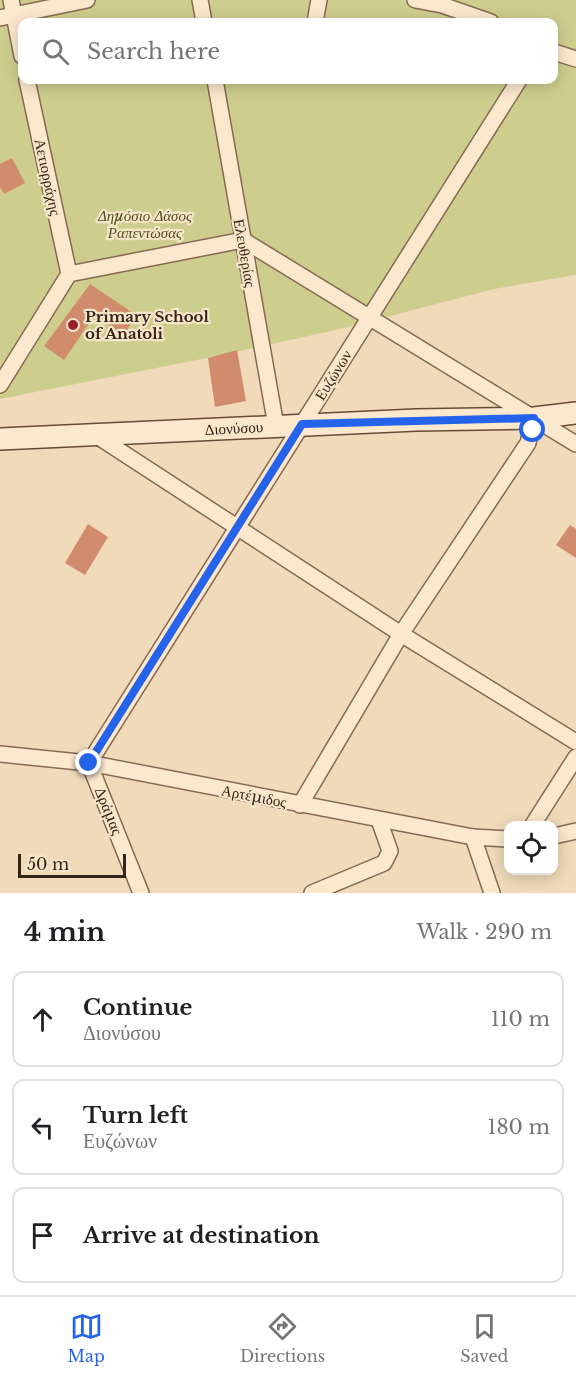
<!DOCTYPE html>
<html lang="en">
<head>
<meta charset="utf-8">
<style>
	body { margin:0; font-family:"Libre Baskerville",serif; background:#f6f6f6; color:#202124 }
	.controls { position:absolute; right:18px; bottom:18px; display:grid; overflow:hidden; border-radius:12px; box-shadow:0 3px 15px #0003 }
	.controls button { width:54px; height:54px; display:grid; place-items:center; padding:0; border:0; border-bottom:2px solid #e0e0e0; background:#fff; color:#202124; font:30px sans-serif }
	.scale { position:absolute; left:18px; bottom:15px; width:108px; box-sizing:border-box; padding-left:6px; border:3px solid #35241a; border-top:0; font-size:16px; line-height:21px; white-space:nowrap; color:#35241a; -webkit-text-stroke:4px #f7e5c9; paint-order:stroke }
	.stop { position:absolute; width:18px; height:18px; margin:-14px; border:4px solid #2563eb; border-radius:50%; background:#fff }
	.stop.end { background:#2563eb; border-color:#fff; box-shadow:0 2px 6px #0008 }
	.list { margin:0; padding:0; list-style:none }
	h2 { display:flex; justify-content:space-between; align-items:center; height:78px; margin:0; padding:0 24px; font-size:26px }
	h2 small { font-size:20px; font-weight:400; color:#757577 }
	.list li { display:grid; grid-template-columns:39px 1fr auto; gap:18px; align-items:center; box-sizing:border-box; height:96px; margin:0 12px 12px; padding:0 12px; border:2px solid #e0e0e0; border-radius:12px }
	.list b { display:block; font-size:22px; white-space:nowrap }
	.list p { margin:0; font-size:20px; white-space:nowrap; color:#757577 }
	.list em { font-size:20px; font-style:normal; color:#757577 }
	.icon { flex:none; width:33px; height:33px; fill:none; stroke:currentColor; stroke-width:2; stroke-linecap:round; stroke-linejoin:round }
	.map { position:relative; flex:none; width:576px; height:893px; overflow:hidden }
	.search { position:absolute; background:#fff; box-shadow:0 3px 15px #0003; left:18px; right:18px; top:18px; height:66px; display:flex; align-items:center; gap:15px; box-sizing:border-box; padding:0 21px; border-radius:12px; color:#757577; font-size:22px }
	.sheet { height:402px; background:#fff }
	nav { display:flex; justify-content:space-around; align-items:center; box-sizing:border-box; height:84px; border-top:2px solid #e0e0e0; background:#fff; font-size:16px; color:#757577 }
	nav a { display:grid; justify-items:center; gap:3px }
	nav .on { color:#2563eb }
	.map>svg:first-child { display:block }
</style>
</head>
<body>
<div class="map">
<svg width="576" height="893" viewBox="0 0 576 893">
	<rect width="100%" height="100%" fill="#f0daba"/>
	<path fill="#cdce8e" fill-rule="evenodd" d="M0,0H576V275L494,289L340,329L217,356L0,399ZM22,22H554V80H22Z"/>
	<g fill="#d08c6d">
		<path d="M12,158L25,183L4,194L0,187V164Z"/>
		<path d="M90,284L136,315L124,335L94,316L64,360L44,346Z"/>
		<path d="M237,350L246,401L215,407L208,358Z"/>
		<path d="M88,524L108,537L85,575L65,563Z"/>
		<path d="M570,525L576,529V558L556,545Z"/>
	</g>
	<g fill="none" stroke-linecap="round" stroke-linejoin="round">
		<defs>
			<g id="street">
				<path d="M11,0L22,56"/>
				<path d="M200,0L204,22"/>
				<path d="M415,0L442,5L491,22"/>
				<path d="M0,18L87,0"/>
				<path d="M315,22L319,0"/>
				<path d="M554,52L576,59"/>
				<path d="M27,80L69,274"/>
				<path d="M215,80L276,426"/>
				<path d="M0,385L69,274L243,240L576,444"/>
				<path d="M97,436L401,634L576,742"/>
				<path d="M0,754L89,763L473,837L508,839"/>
				<path d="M89,763L519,80"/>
				<path d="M89,763L141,893"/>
				<path d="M300,805L401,634L528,443L534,418"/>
				<path d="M532,826L576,757"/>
				<path d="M554,836L576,831"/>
				<path d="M473,837L492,893"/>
				<path d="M312,893L384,863L390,851L379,820"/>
			</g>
			<path id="secondary" d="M0,439L416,420L534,418L576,413"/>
		</defs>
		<use href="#street" stroke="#876954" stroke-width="18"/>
		<use href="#secondary" stroke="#684a37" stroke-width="24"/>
		<use href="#street" stroke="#fbe8cd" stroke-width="15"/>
		<use href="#secondary" stroke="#fbe8cd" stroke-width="21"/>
	</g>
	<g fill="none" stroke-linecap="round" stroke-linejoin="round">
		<path stroke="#2563eb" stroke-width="8" d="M89,763L302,424L534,418L533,430"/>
	</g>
	<circle fill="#99212e" stroke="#f7e5c9" stroke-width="2" cx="73" cy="325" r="6"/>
	<g text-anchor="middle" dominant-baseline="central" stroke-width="4.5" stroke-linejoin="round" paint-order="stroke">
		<g font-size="15" fill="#35241a" stroke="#f7e5c9">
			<text transform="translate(48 177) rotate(78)">Αετιορράχης</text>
			<text transform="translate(245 253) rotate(80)">Ελευθερίας</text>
			<text transform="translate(333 375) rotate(-58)">Ευζώνων</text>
			<text transform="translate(234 428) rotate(-3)">Διονύσου</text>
			<text transform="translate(254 796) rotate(11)">Αρτέμιδος</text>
			<text transform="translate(109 811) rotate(68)">Δράμας</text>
		</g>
		<g font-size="15" font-style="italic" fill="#4b521f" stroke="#f7e5c9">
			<text x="145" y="215">Δημόσιο Δάσος<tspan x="145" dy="17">Ραπεντώσας</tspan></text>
		</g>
		<g font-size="15" font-weight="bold" fill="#35241a" stroke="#f7e5c9" text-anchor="start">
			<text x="85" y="316">Primary School<tspan x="85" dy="17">of Anatoli</tspan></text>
		</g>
	</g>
</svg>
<div class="controls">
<button><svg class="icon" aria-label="locate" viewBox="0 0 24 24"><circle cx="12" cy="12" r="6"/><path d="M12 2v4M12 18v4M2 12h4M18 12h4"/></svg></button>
</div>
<div class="scale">50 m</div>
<div class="stop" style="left:533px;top:430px"></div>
<div class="stop end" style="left:89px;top:763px"></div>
<div class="search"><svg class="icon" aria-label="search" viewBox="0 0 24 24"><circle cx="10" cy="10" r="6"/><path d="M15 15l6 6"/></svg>Search here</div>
</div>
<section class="sheet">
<h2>4 min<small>Walk · 290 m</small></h2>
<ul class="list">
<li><svg class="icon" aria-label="ahead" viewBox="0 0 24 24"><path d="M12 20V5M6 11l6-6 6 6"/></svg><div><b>Continue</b><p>Διονύσου</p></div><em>110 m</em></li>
<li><svg class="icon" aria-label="left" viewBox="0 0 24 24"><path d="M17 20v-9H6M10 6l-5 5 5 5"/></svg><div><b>Turn left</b><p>Ευζώνων</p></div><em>180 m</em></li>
<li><svg class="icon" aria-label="arrive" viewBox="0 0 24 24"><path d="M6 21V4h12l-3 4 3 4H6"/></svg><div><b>Arrive at destination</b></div></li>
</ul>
</section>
<nav>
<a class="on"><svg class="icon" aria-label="map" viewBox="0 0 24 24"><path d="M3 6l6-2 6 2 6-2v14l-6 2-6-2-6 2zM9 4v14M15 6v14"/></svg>Map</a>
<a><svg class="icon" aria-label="directions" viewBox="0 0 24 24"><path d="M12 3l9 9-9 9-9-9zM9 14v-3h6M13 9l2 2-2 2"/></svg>Directions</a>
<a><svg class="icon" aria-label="saved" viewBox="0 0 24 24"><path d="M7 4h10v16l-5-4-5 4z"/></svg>Saved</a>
</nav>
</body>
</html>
